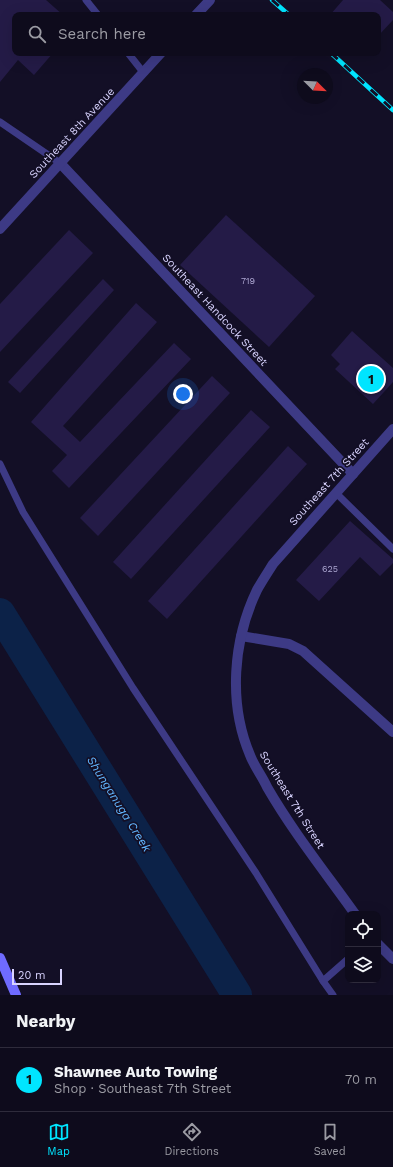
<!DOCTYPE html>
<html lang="en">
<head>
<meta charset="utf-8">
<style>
	body { margin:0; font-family:"Work Sans",sans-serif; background:#171425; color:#f1f3f6 }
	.controls { position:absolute; right:12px; bottom:12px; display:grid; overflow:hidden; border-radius:8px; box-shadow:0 4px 16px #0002 }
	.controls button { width:36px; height:36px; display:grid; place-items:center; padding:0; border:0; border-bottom:1px solid #2e2b3b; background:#0e0b1c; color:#f1f3f6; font:20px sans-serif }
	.compass { position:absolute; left:297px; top:68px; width:36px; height:36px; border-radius:50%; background:#0e0b1c; box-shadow:0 4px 16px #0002; rotate:114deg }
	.scale { position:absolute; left:12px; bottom:10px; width:50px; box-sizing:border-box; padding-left:4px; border:2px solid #d9d4ff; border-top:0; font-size:11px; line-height:14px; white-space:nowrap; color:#d9d4ff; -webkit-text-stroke:3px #130f26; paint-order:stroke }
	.you { position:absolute; left:183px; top:394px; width:14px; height:14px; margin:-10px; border:3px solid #fff; border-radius:50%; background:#1a73e8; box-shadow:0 0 0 6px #1a73e833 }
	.badge { display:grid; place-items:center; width:26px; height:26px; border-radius:50%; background:#00e5ff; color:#111; font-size:13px; font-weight:700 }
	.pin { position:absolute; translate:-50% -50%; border:2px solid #fff; box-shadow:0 1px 4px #0006 }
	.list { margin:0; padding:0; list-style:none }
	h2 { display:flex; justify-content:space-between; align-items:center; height:52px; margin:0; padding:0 16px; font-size:17px }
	h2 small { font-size:13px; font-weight:400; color:#9b9ba3 }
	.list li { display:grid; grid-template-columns:26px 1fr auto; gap:12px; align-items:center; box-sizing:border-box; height:64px; padding:0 16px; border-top:1px solid #2e2b3b }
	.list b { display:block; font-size:15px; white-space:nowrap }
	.list p { margin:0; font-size:13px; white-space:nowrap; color:#9b9ba3 }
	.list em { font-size:13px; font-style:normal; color:#9b9ba3 }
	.icon { flex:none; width:22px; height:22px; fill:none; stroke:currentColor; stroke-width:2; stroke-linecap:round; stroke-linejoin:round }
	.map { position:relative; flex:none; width:393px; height:995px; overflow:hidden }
	.search { position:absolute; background:#0e0b1c; box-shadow:0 4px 16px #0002; left:12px; right:12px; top:12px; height:44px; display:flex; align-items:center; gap:10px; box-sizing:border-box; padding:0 14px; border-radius:8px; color:#9b9ba3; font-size:15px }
	.sheet { height:116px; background:#0e0b1c }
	nav { display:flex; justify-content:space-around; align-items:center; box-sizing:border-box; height:56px; border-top:1px solid #2e2b3b; background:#0e0b1c; font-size:11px; color:#9b9ba3 }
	nav a { display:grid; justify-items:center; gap:2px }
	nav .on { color:#00e5ff }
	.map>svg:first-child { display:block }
</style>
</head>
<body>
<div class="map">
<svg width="393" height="995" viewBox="0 0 393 995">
	<rect width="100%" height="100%" fill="#130f26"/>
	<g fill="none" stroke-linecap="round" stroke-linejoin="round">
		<path stroke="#0c2248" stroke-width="30" d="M0,613L237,995"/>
	</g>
	<g fill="#241b47">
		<path d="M0,0H46L63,15H15V53H53L34,75L18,60L0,82Z"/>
		<path d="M343,0H380L393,12V20L378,36V15H330Z"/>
		<path d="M226,215L315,296L269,347L180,265Z"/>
		<path d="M69,230L93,253L0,352V304Z"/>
		<path d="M103,279L114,290L20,393L8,382Z"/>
		<path d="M136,303L157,322L63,426L80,442L174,343L191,359L69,488L52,471L67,455L31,422Z"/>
		<path d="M352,331L393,368V382L373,404L335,369L340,364L331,355Z"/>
		<path d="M212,376L230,393L98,536L80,518Z"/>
		<path d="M251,410L270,427L131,579L113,562Z"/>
		<path d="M288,446L307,464L167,619L148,601Z"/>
		<path d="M350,521L393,559V563L380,576L360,557L319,601L296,580Z"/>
	</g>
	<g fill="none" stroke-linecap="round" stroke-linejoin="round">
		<g stroke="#3d3a85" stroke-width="7">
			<path d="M86,0L98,15"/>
			<path d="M128,53L143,72"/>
			<path d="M0,122L60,163"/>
			<path d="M0,464L23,512L133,688L256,873L323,981"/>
			<path d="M336,493L393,549"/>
			<path d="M333,995L323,981L348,959"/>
		</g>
		<g stroke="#3d3a85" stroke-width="10">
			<path d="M196,15L210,0"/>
			<path d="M60,163L353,474"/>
			<path d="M0,229L161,53"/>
			<path d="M241,636L289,644L303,651L393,732"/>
			<path d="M355,914C325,872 293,832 267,787C262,776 254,766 250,755C228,703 233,640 257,590C262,581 268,572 273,564L393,429"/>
			<path d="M378,944L393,959"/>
		</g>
		<path stroke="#6f6bff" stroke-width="10" d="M0,958L16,995"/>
		<defs>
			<g id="rail">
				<path d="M272,0L289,15"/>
				<path d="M331,53L393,110"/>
			</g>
		</defs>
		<use href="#rail" stroke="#00e5ff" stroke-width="4.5"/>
		<use href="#rail" stroke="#130f26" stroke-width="3" stroke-dasharray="9" stroke-linecap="butt"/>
	</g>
	<g text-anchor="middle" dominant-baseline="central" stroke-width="3.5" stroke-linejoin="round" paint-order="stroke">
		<g font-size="9" fill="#aca6d1">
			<text x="248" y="281">719</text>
			<text x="330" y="569">625</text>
		</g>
		<g font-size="11" fill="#d9d4ff" stroke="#130f26">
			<text transform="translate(72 133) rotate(-47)">Southeast 8th Avenue</text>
			<text transform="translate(215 310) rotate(47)">Southeast Handcock Street</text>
			<text transform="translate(329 482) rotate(-48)">Southeast 7th Street</text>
			<text transform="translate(292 800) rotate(58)">Southeast 7th Street</text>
		</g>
		<g font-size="12" font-style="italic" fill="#62b6ff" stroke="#130f26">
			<text transform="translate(119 804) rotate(58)">Shunganuga Creek</text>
		</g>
	</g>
</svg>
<div class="controls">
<button><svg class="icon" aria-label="locate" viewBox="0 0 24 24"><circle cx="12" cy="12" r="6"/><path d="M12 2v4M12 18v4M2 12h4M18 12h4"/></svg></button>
<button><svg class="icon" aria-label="layers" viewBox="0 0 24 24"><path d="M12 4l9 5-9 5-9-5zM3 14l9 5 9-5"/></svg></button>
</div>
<svg class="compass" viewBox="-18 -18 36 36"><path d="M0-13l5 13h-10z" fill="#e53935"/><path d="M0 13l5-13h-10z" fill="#9b9ba3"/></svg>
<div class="scale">20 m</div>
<div class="you"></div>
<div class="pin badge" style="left:371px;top:379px">1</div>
<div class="search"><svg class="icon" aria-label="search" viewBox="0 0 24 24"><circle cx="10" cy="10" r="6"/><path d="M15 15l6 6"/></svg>Search here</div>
</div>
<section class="sheet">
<h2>Nearby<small></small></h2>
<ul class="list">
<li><span class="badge">1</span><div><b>Shawnee Auto Towing</b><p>Shop · Southeast 7th Street</p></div><em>70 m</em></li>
</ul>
</section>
<nav>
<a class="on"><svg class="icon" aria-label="map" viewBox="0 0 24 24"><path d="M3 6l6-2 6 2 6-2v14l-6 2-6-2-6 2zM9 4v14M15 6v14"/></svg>Map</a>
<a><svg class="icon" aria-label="directions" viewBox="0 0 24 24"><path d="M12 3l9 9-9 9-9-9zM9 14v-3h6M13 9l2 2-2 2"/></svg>Directions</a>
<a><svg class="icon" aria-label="saved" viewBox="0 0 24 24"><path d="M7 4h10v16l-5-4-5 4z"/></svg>Saved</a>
</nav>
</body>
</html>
